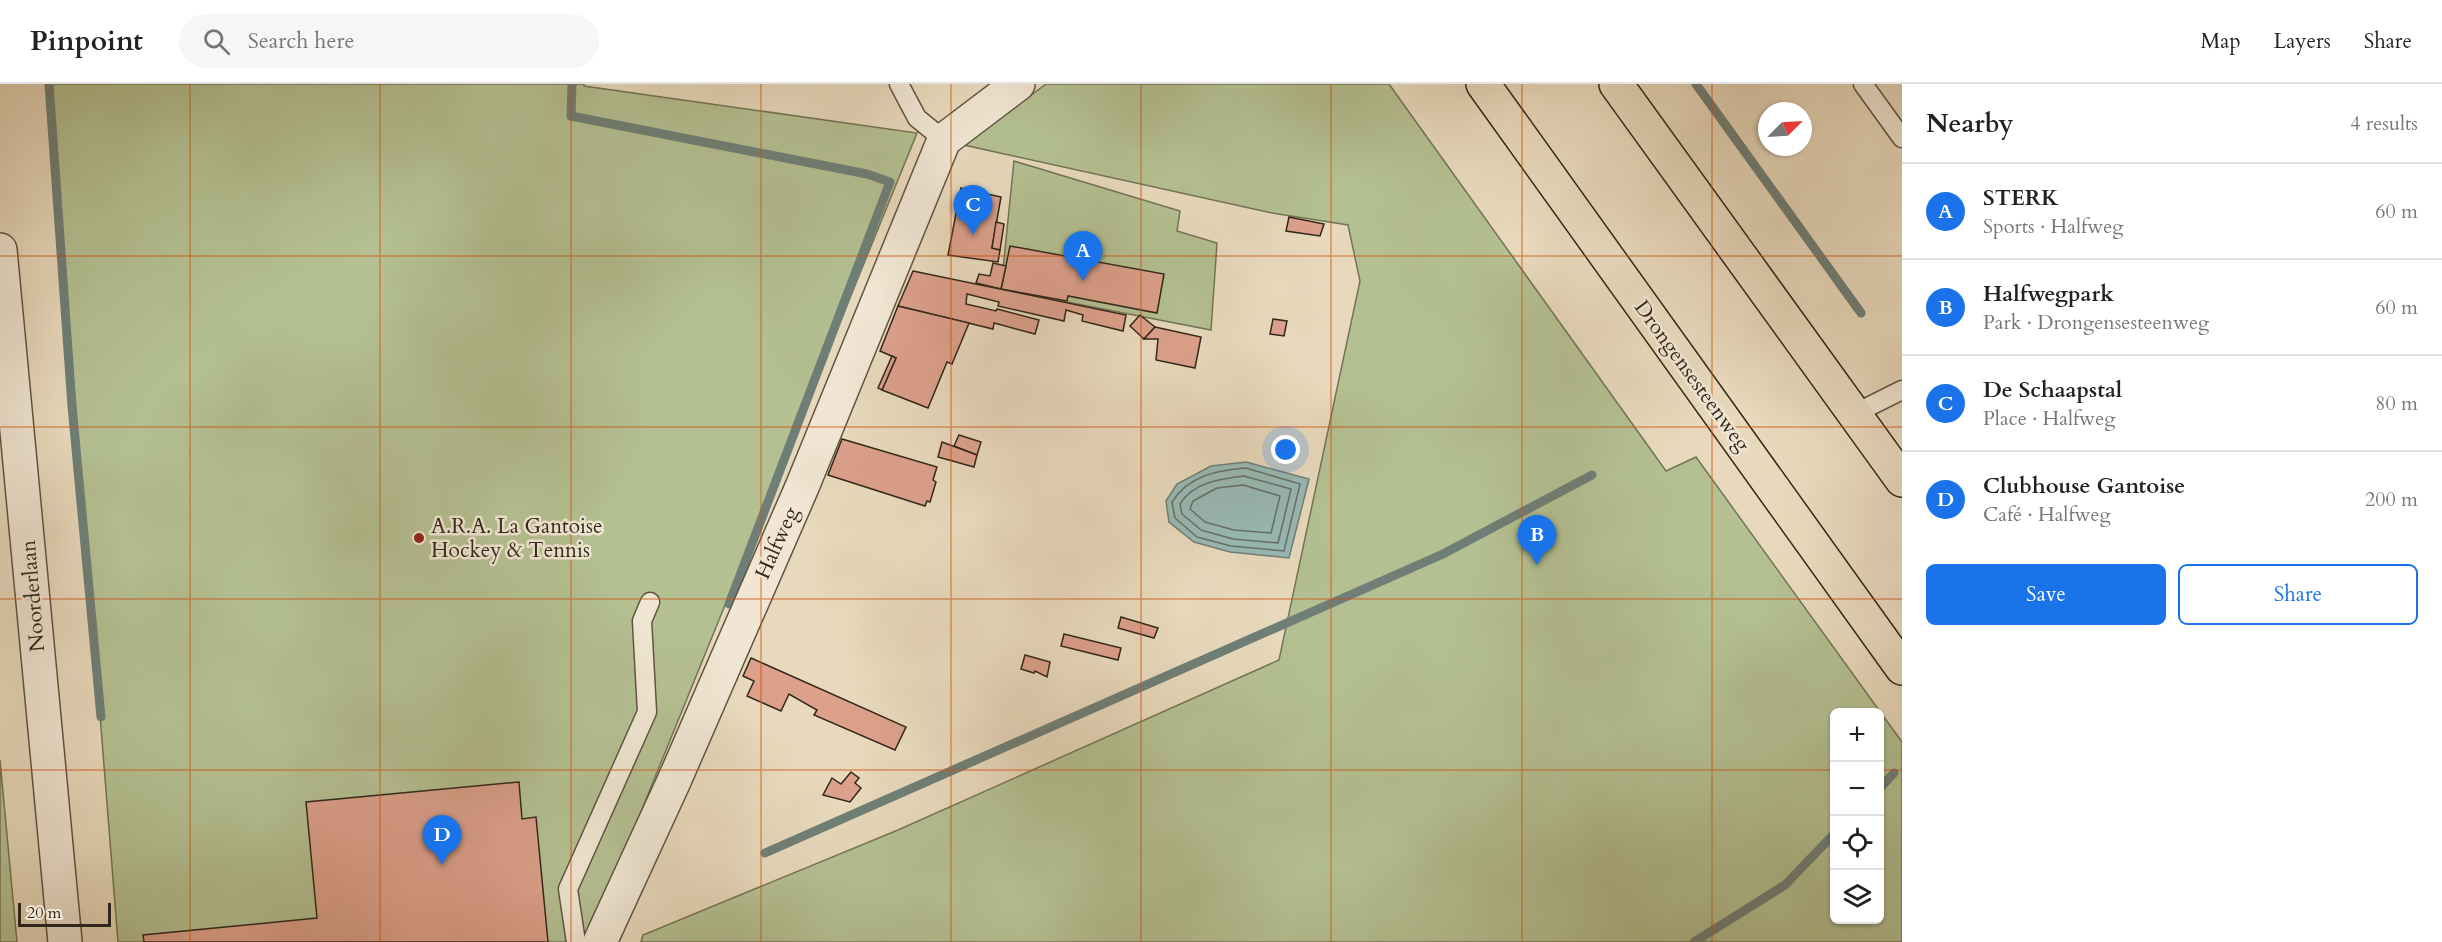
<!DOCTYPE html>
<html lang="en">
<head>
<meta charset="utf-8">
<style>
	body { margin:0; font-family:Cardo,serif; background:#f6f6f6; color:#222 }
	.controls { position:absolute; right:18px; bottom:18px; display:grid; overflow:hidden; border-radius:9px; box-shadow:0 2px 4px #0004 }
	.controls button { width:54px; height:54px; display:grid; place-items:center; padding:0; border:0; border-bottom:2px solid #e0e0e0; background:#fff; color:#222; font:30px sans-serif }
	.compass { position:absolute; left:1758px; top:18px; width:54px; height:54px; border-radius:50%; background:#fff; box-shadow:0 2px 4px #0004; rotate:66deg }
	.scale { position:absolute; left:18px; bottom:15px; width:93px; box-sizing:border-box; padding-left:6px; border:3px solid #32271b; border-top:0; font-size:16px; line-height:21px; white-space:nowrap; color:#32271b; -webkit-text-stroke:4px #f0e6d3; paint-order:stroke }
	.you { position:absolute; left:1286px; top:366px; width:21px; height:21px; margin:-15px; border:4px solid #fff; border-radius:50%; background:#1a73e8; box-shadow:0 0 0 9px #1a73e833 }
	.badge { display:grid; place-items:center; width:39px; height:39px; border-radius:50%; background:#1a73e8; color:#fff; font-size:20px; font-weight:700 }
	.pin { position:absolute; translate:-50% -50px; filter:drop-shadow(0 2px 3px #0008) }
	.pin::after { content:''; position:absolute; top:32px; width:21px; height:18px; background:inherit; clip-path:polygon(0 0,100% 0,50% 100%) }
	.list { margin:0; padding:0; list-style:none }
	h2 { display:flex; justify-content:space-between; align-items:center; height:78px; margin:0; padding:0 24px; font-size:26px }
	h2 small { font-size:20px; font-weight:400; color:#767676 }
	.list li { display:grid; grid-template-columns:39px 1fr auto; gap:18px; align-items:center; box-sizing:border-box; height:96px; padding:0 24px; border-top:2px solid #e0e0e0 }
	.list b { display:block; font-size:22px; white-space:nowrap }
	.list p { margin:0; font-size:20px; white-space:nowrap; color:#767676 }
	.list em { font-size:20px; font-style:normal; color:#767676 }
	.actions { display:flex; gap:12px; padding:18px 24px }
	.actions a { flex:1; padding:14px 0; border:2px solid #1a73e8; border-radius:9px; text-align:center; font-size:21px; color:#1a73e8 }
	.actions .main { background:#1a73e8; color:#fff }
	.icon { flex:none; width:33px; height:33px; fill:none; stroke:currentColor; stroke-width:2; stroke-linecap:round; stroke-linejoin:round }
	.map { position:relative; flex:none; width:1902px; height:858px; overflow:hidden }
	header { display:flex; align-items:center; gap:36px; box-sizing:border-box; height:84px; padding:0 30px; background:#fff; border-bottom:2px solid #e0e0e0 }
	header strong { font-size:28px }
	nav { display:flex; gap:33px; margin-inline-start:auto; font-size:21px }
	.search { width:420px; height:54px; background:#f6f6f6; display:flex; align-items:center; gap:15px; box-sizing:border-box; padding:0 21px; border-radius:33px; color:#767676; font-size:22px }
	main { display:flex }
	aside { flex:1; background:#fff }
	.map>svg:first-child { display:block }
</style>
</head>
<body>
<header>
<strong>Pinpoint</strong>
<div class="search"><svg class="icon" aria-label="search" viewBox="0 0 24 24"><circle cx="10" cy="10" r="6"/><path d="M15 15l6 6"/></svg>Search here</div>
<nav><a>Map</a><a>Layers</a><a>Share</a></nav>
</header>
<main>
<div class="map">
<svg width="1902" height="858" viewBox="0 0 1902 858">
	<rect width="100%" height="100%" fill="#e8d9bc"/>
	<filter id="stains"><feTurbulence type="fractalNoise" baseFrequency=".00333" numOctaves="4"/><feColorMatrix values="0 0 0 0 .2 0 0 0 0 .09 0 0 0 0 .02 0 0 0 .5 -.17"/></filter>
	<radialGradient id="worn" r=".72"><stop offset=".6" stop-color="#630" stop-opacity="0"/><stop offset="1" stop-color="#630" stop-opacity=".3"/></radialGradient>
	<g fill="#b4c092" stroke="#737456" stroke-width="1.5" fill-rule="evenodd">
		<path d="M50,0H584V2L917,49L588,858H118Z"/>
		<path d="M1046,0H1389L1666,387L1696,373L1902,658V858H641L643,851L898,746L1279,576L1360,197L1348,141L1272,129L964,61ZM1834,628H1880V836H1834Z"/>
		<path d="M1014,77L1180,127L1177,147L1217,159L1211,246L1001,205Z"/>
		<path d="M0,676L17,858H0Z"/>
	</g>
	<path fill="#98b9b5" stroke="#6f7f77" stroke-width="1.5" d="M1246,378L1309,395L1289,474L1230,468L1194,458L1169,438L1166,417L1177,400L1211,382Z"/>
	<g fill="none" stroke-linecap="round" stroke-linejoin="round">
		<g stroke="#657068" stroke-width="1.5">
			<path d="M1246,384L1300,400L1284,467L1231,462L1197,453L1175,434L1172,418C1188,392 1217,386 1246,384Z"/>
			<path d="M1244,392L1291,405L1278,459L1233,455L1201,446L1182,430L1180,420C1193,398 1221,395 1244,392Z"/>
			<path d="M1243,401L1280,412L1271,449L1234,446L1205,438L1190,425L1193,417L1217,404Z"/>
		</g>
		<g stroke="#6f7f77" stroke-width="9">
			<path d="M49,0L72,322L101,633"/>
			<path d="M572,0L571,32L867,90L890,98L729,520"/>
			<path d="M1696,0L1861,229"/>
			<path d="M1880,704L1894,689"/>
			<path d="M765,769L1443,470L1592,391"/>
			<path d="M1694,858L1785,801L1834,750"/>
		</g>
	</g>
	<g fill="#dca08b" stroke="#32271b" stroke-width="1.5">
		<path d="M961,104L1001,113L992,164L1000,166L998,178L948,171Z"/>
		<path d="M1289,133L1324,140L1320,152L1286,147Z"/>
		<path d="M996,138L1004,140L1000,166L992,164Z"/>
		<path d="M1010,162L1164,190L1157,229L1068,212L1067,217L1001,205Z"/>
		<path d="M993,179L1006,182L1001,205L976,199L979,190L990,192Z"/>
		<path d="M913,187L1126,231L1123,247L1082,237L1083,231L1066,226L1064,237L998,222L999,218L967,210L966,220L996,227L997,225L1039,236L1035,250L994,239L993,245L898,222Z"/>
		<path d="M898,222L969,239L952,280L947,278L928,324L882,306L896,274L880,267Z"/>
		<path d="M1140,231L1155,243L1144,255L1130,242Z"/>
		<path d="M1273,235L1287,237L1284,252L1270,250Z"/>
		<path d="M1155,243L1201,253L1195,284L1156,276L1158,255H1144Z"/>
		<path d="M892,272L896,274L882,306L878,304Z"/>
		<path d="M959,351L981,358L977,371L954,362Z"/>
		<path d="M842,355L937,383L933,396L936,398L930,418L927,417L925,422L828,391Z"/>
		<path d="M942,358L977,371L974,383L938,373Z"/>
		<path d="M1121,533L1158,544L1154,554L1118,544Z"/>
		<path d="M1064,550L1121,564L1118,576L1061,562Z"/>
		<path d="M1025,571L1050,578L1047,593L1035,587L1034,589L1021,585Z"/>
		<path d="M751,574L906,643L895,666L814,631L817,626L789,610L781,627L747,612L754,597L743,592Z"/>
		<path d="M851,688L859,694L855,699L861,704L850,718L823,711L832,694L841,700Z"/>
		<path d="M519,698L522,735L536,733L548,858H144L143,851L317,834L306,718Z"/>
	</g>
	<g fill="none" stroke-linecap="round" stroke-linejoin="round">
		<defs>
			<g id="service">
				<path d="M899,0L917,34L944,56"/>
				<path d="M1863,0L1902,54"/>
				<path d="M1854,330L1902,306"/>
				<path d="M576,858L568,805L647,628L642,537L650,518"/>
			</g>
			<path id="minor" d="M600,858L674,697L802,403L944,56L1018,0"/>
			<path id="tertiary" d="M0,166L65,858"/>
			<g id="trunk">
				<path d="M1483,0L1902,584"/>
				<path d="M1616,0L1902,396"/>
			</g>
		</defs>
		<use href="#service" stroke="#605443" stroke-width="21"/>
		<use href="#minor" stroke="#605443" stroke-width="36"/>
		<use href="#tertiary" stroke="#605443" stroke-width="36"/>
		<use href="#trunk" stroke="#32271b" stroke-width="36"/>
		<use href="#service" stroke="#f0e6d3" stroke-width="18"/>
		<use href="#minor" stroke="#f0e6d3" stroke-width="33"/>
		<use href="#tertiary" stroke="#f0e6d3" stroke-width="33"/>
		<use href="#trunk" stroke="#e8d9bc" stroke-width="33"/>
	</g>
	<path fill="none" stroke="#cd520e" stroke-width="1.5" stroke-opacity="0.55" d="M190,0V858M380,0V858M571,0V858M761,0V858M951,0V858M1141,0V858M1331,0V858M1522,0V858M1712,0V858M0,172H1902M0,343H1902M0,515H1902M0,686H1834M1880,686H1902"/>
	<circle fill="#8f2418" stroke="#f0e6d3" stroke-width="2" cx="419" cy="454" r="6"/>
	<g text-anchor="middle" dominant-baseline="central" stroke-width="5" stroke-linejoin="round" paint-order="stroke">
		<g font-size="21" fill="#32271b" stroke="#f0e6d3">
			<text transform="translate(1692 292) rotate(54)">Drongensesteenweg</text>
			<text transform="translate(777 459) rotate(-66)">Halfweg</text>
			<text transform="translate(33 512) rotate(-95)">Noorderlaan</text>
		</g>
		<g font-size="21" fill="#32271b" stroke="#f0e6d3" text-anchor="start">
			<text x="431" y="442">A.R.A. La Gantoise<tspan x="431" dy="24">Hockey &amp; Tennis</tspan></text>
		</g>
	</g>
	<rect width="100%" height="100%" filter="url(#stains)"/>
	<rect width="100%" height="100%" fill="url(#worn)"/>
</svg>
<div class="controls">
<button>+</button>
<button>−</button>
<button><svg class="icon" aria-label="locate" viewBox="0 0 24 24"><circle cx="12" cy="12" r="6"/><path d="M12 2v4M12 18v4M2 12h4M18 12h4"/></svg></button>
<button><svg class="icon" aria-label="layers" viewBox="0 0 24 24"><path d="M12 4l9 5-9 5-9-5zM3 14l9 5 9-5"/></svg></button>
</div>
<svg class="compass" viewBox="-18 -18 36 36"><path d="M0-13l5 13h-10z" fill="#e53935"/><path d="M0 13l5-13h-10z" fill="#767676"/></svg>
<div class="scale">20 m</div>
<div class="you"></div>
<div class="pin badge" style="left:1083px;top:197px">A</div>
<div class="pin badge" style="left:1537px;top:481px">B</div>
<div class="pin badge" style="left:973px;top:151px">C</div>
<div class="pin badge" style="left:442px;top:781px">D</div>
</div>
<aside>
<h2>Nearby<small>4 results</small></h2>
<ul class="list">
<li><span class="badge">A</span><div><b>STERK</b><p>Sports · Halfweg</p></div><em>60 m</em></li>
<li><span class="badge">B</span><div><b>Halfwegpark</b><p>Park · Drongensesteenweg</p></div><em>60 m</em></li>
<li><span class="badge">C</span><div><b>De Schaapstal</b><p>Place · Halfweg</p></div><em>80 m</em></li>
<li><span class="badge">D</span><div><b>Clubhouse Gantoise</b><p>Café · Halfweg</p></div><em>200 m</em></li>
</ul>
<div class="actions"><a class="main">Save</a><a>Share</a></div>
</aside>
</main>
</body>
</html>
